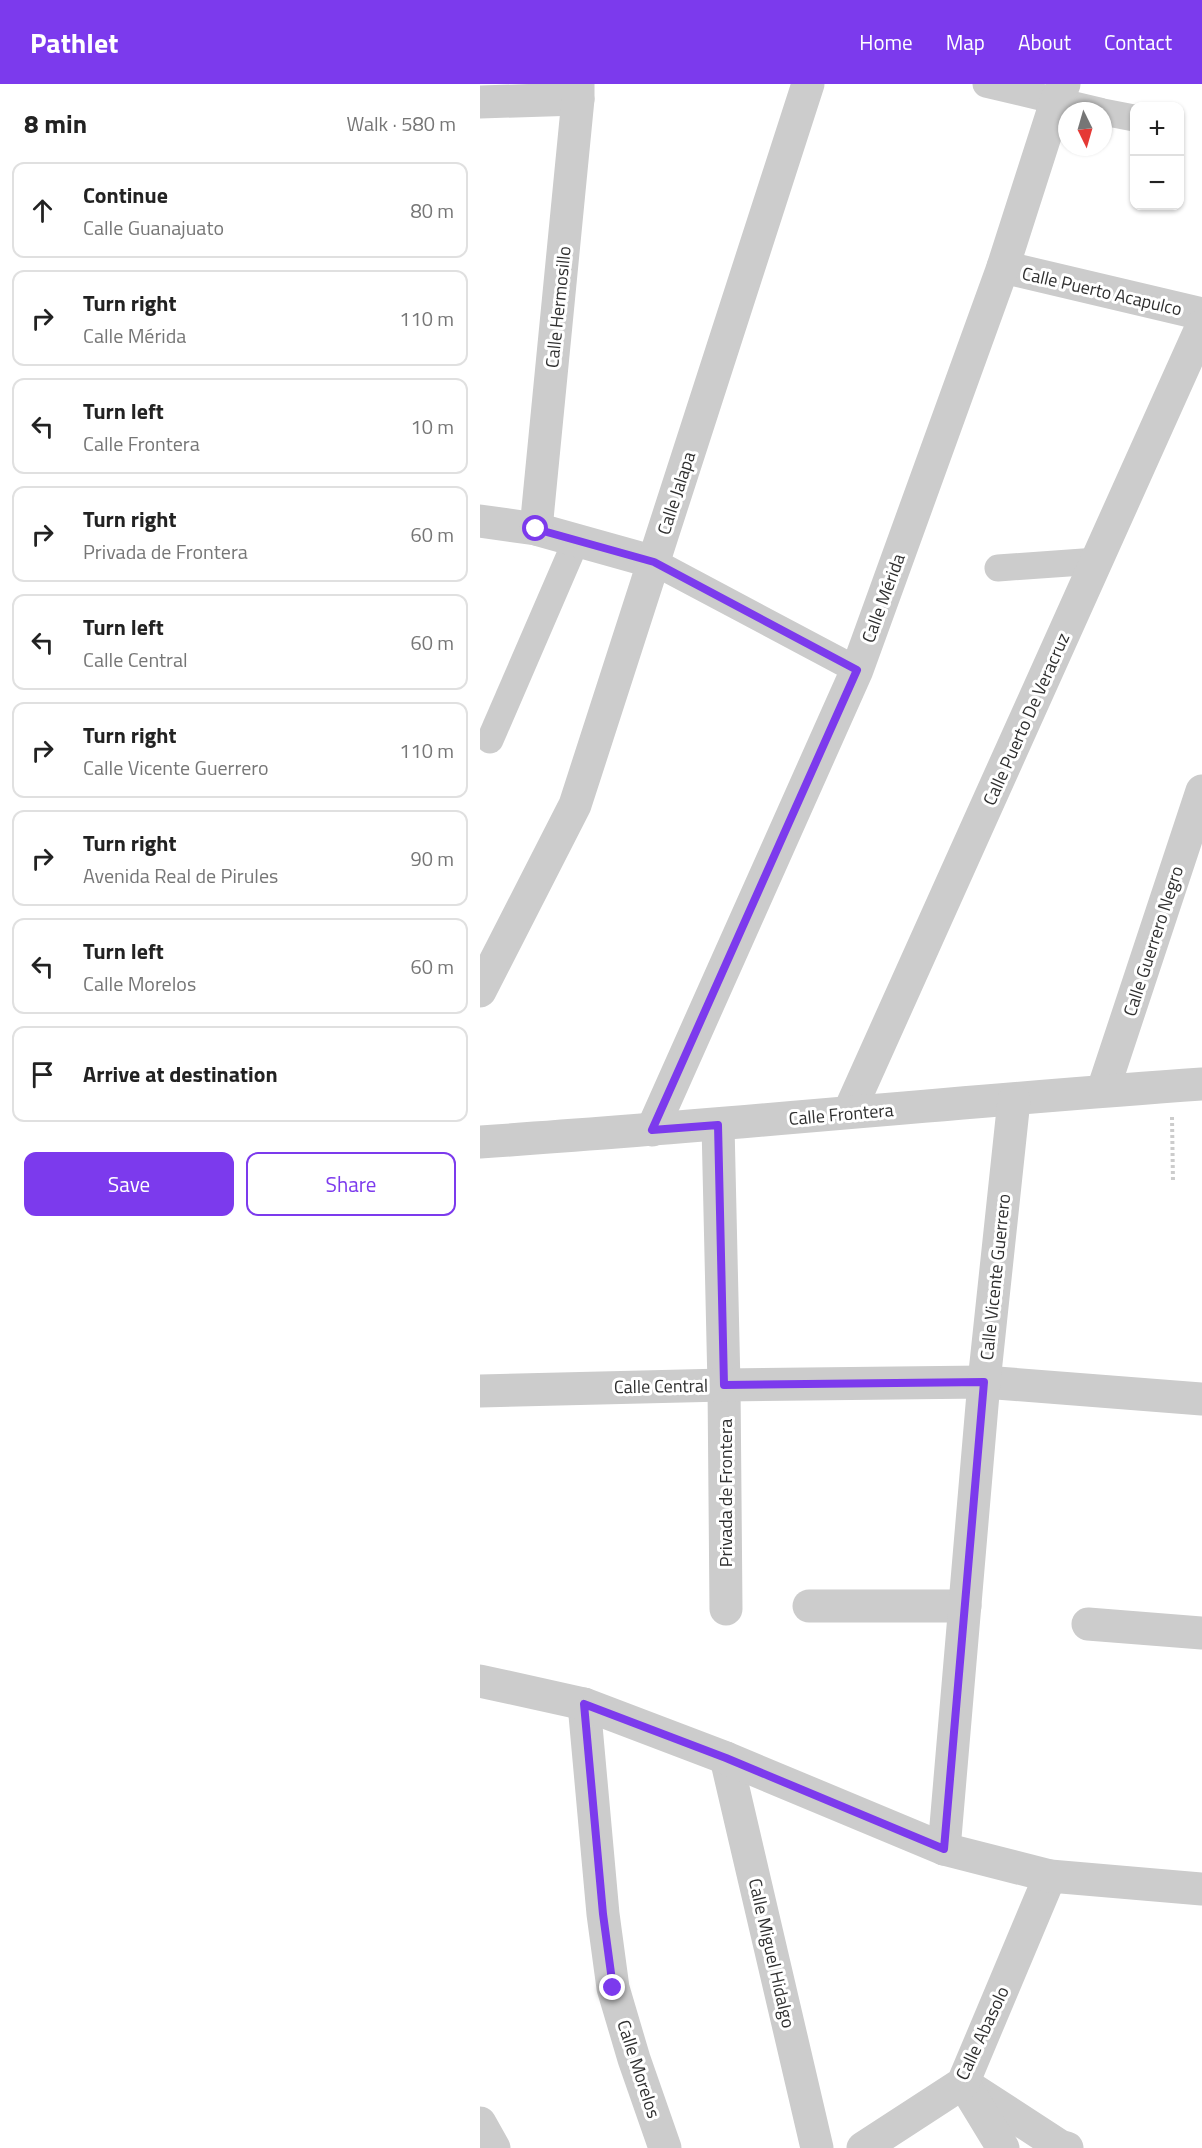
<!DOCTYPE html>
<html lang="en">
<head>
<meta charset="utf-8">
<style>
	body { margin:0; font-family:"Titillium Web",sans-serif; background:#f6f6f6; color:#222 }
	.controls { position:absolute; right:18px; top:18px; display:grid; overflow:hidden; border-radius:12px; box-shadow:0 2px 4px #0004 }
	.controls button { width:54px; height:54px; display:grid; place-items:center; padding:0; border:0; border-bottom:2px solid #e0e0e0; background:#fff; color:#222; font:30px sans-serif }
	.compass { position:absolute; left:578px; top:18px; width:54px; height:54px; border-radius:50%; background:#fff; box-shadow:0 2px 4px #0004; rotate:175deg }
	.stop { position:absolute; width:18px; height:18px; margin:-14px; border:4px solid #7c3aed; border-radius:50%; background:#fff }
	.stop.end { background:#7c3aed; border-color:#fff; box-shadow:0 2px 6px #0008 }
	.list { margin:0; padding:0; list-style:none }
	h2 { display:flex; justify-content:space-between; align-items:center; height:78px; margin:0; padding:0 24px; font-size:26px }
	h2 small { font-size:20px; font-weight:400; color:#767676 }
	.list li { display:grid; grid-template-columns:39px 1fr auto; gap:18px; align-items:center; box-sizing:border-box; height:96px; margin:0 12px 12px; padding:0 12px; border:2px solid #e0e0e0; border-radius:12px }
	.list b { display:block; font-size:22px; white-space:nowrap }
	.list p { margin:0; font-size:20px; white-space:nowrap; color:#767676 }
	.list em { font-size:20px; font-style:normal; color:#767676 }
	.actions { display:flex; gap:12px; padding:18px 24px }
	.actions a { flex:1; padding:14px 0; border:2px solid #7c3aed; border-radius:12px; text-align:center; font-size:21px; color:#7c3aed }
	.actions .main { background:#7c3aed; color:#fff }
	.icon { flex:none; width:33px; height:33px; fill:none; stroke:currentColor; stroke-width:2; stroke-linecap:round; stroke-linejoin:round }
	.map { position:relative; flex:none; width:722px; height:2064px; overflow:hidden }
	header { display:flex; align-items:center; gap:36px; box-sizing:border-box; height:84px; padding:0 30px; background:#7c3aed; color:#fff }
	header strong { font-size:28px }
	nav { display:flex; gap:33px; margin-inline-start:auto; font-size:21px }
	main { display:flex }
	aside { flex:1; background:#fff }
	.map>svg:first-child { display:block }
</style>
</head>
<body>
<header>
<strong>Pathlet</strong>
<nav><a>Home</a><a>Map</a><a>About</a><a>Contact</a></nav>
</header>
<main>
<aside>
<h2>8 min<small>Walk · 580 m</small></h2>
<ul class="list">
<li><svg class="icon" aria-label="ahead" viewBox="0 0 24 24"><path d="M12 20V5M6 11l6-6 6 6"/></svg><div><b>Continue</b><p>Calle Guanajuato</p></div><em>80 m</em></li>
<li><svg class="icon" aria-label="right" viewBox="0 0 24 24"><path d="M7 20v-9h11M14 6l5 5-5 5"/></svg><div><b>Turn right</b><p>Calle Mérida</p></div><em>110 m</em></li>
<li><svg class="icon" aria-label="left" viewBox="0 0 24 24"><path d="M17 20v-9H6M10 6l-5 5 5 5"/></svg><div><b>Turn left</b><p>Calle Frontera</p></div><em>10 m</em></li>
<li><svg class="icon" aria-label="right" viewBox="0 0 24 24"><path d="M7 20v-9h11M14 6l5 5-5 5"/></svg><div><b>Turn right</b><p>Privada de Frontera</p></div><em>60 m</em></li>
<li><svg class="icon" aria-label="left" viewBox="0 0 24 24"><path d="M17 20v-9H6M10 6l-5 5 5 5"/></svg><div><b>Turn left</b><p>Calle Central</p></div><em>60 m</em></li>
<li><svg class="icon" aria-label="right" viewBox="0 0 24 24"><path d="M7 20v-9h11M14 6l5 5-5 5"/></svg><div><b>Turn right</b><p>Calle Vicente Guerrero</p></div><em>110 m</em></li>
<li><svg class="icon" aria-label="right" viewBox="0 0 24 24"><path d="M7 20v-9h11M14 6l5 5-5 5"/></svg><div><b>Turn right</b><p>Avenida Real de Pirules</p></div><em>90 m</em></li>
<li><svg class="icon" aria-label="left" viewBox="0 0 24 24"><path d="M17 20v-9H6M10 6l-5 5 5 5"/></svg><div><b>Turn left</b><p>Calle Morelos</p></div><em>60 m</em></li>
<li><svg class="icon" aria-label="arrive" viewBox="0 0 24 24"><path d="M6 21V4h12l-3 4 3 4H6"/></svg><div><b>Arrive at destination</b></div></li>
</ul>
<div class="actions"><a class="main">Save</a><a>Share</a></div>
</aside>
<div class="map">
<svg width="722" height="2064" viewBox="0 0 722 2064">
	<rect width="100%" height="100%" fill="#fff"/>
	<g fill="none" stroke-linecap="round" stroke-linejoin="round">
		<path stroke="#ccc" stroke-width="4" stroke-dasharray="3 3" stroke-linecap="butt" d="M692,1033L693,1098"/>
		<g stroke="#ccc" stroke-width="27">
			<path d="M506,0L619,27"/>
			<path d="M623,28L654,34"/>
			<path d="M174,478L377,586"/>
			<path d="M518,484L617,477"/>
			<path d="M10,656L96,457"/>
		</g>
		<g stroke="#ccc" stroke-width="33">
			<path d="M0,18L98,15"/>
			<path d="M523,183L722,230"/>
			<path d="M0,437L56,445L174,478"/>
			<path d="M56,445L98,15V0"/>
			<path d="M0,907L95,721L328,0"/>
			<path d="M623,1006L722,707"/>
			<path d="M369,1028L722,242"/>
			<path d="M238,1041L244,1301L246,1525"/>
			<path d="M172,1046L377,586L523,183L576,18L584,0"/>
			<path d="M0,1058C241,1042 481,1017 722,1000"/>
			<path d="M0,1307L244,1301L504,1298L722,1315"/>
			<path d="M329,1522H485"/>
			<path d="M608,1540L722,1549"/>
			<path d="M104,1620L123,1830L133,1904L154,1975L185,2064"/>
			<path d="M246,1674L337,2064"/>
			<path d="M464,1765L504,1298L534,1016"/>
			<path d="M483,1999L580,2062L587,2064"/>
			<path d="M487,2005L523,2064"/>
			<path d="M0,2039L14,2064"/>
			<path d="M383,2064L483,1999L570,1792"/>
		</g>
		<path stroke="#ccc" stroke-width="33" d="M0,1597L104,1620L246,1674L464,1765L570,1792L722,1805"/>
	</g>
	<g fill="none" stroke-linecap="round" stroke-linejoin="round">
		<path stroke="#7c3aed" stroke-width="8" d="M56,445L174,478L377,586L172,1046L238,1041L244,1301L504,1298L464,1765L246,1674L104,1620L123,1830L133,1904"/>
	</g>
	<g text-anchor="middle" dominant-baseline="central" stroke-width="6" stroke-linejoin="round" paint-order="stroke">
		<g font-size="18" fill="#2f2f2f" stroke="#fff">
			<text transform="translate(622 207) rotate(13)">Calle Puerto Acapulco</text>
			<text transform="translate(78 223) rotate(-84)">Calle Hermosillo</text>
			<text transform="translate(196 409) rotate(-72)">Calle Jalapa</text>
			<text transform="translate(403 514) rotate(-70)">Calle Mérida</text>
			<text transform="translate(546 635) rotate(-66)">Calle Puerto De Veracruz</text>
			<text transform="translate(673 857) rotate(-72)">Calle Guerrero Negro</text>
			<text transform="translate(361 1030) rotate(-5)">Calle Frontera</text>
			<text transform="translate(515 1193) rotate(-84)">Calle Vicente Guerrero</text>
			<text transform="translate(181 1302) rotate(-1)">Calle Central</text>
			<text transform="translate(245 1409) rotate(-90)">Privada de Frontera</text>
			<text transform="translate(292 1869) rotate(77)">Calle Miguel Hidalgo</text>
			<text transform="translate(502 1949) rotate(-65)">Calle Abasolo</text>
			<text transform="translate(159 1985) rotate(72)">Calle Morelos</text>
		</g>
	</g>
</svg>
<div class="controls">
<button>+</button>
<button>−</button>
</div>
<svg class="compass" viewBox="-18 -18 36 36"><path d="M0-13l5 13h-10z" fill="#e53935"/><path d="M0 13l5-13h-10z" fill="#767676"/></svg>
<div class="stop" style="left:56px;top:445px"></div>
<div class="stop end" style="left:133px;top:1904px"></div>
</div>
</main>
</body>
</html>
